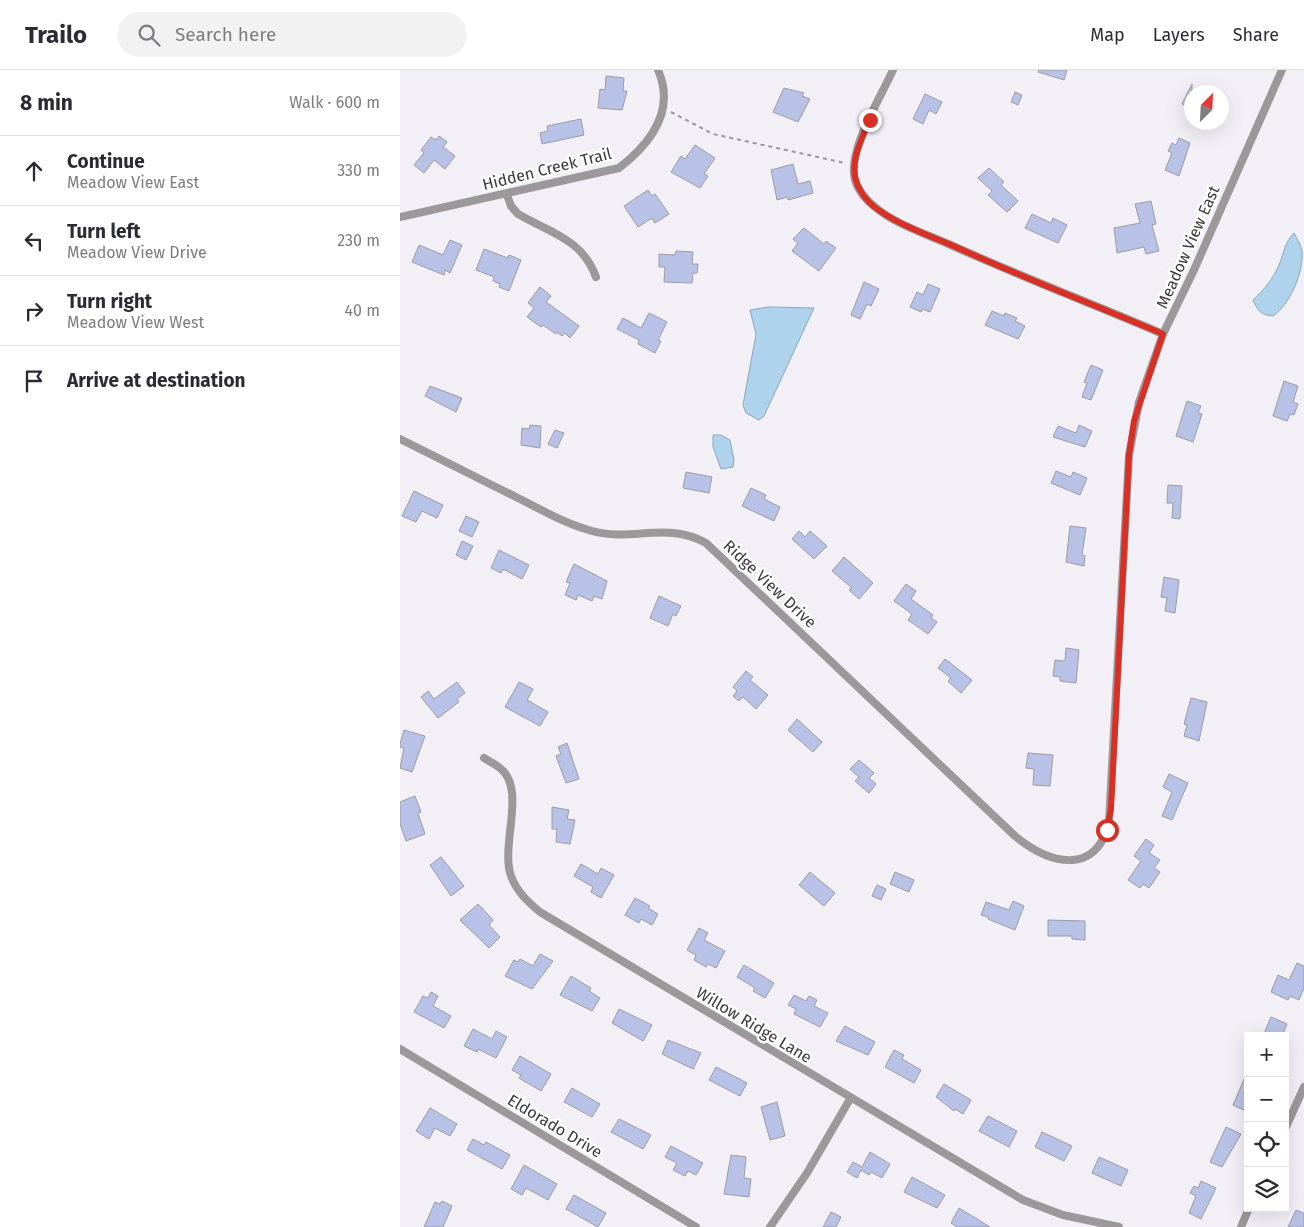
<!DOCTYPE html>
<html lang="en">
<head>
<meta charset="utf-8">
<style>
	body { margin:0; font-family:"Fira Sans",sans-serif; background:#f2f2f3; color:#2b2b33 }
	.controls { position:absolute; right:15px; bottom:15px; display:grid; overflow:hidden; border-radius:0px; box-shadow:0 5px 20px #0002 }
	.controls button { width:45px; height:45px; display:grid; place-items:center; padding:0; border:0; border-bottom:1px solid #e1e1e2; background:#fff; color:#2b2b33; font:25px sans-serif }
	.compass { position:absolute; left:784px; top:15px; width:45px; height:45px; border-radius:50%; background:#fff; box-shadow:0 5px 20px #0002; rotate:24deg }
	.stop { position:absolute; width:15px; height:15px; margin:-11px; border:4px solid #d93025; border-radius:50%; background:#fff }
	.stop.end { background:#d93025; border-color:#fff; box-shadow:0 1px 5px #0008 }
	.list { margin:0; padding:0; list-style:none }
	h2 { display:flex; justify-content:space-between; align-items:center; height:65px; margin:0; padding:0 20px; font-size:21px }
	h2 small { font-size:16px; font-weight:400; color:#7c7c81 }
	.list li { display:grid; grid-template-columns:32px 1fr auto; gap:15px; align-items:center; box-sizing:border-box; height:70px; padding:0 20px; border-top:1px solid #e1e1e2 }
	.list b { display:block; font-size:19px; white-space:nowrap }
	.list p { margin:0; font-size:16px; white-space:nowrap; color:#7c7c81 }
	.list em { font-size:16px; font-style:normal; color:#7c7c81 }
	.icon { flex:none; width:28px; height:28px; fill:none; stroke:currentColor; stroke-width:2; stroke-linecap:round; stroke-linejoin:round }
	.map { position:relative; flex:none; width:904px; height:1157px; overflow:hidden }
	header { display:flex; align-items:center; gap:30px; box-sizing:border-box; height:70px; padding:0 25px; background:#fff; border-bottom:1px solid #e1e1e2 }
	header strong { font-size:24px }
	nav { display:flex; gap:28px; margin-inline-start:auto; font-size:18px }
	.search { width:350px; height:45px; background:#f2f2f3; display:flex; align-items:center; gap:12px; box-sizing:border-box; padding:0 18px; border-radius:28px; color:#7c7c81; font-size:19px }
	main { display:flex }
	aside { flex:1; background:#fff }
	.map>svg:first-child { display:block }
</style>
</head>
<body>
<header>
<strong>Trailo</strong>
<div class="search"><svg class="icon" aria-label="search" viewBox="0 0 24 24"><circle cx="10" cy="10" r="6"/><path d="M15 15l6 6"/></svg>Search here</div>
<nav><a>Map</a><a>Layers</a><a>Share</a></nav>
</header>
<main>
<aside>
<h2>8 min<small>Walk · 600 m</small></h2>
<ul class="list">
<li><svg class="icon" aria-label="ahead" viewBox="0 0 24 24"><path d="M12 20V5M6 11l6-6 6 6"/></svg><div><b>Continue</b><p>Meadow View East</p></div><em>330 m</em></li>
<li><svg class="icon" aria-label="left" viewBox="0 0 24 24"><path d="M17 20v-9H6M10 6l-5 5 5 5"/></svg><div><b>Turn left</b><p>Meadow View Drive</p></div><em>230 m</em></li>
<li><svg class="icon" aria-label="right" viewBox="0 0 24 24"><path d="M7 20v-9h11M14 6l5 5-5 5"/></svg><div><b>Turn right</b><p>Meadow View West</p></div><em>40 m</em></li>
<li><svg class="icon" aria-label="arrive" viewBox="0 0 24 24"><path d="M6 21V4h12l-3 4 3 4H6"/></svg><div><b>Arrive at destination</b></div></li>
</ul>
</aside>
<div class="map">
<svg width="904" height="1157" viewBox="0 0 904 1157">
	<rect width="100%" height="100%" fill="#f3eff7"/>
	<g fill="#b0d3ed" stroke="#8da5b8">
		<path d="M894,163C897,169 901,175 902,181C904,202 890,234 873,246C861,245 858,241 853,230C864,220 873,209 879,195C885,181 883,175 894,163Z"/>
		<path d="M368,237L414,238L364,346L359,350L346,343L343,335L356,264L350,240Z"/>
		<path d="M313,365H321L330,370L334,390L333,397L321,399L313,377Z"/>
	</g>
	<g fill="#b8c2e6" stroke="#9a9ca3">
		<path d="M639,0H667L664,10L638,2Z"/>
		<path d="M206,6L224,8L223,21H227L222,40L198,38L200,19L205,20Z"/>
		<path d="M792,14V39L782,34Z"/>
		<path d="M384,18L404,23L402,26L410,29L398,52L373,42Z"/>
		<path d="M615,22L622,25L618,35L611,32Z"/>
		<path d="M525,24L542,32L536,44L529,40L523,54L513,49Z"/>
		<path d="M181,49L184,65L142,74L140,63L148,61L147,56Z"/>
		<path d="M39,66L47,72L43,77L55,86L45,99L34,90L24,103L14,95L24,83L21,80L31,67L36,70Z"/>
		<path d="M779,68L790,73L779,106L765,100L772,83L768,81L772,73L776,75Z"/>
		<path d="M295,75L315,88L304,104L308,106L300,118L271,102L281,86L285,89Z"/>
		<path d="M393,94L398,114L410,111L413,123L388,130V127L377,130L371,100Z"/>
		<path d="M589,98L604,112L601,115L618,131L607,142L588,125L592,121L578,108Z"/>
		<path d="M248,120L252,126L255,124L269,144L255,153L252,148L238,157L224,136Z"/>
		<path d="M751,131L756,154L752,155L759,181L746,184L744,177L717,183L714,158L740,153L735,134Z"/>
		<path d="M632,144L651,153L653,148L667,155L658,173L625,158Z"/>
		<path d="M404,158L424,174L426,171L436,178L419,201L392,181L398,173L393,169Z"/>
		<path d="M50,170L62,175L50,203L45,200L44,205L12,192L19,175L43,185Z"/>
		<path d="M84,179L108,188L109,185L121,190L109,221L99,217L100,214L93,211L94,207L76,200Z"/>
		<path d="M276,181L293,182L292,194H298L297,203H293L292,213L264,212L265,197H259V184L275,185Z"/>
		<path d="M464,212L479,219L471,236L467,234L460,249L451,245Z"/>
		<path d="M528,214L540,219L530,242L522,239L521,242L510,237L517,222L523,225Z"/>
		<path d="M140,217L151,226L146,232L179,256L170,268L165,263L162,266L157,262L156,264L143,255L141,257L127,247L134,238L128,233Z"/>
		<path d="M592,241L604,246L605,243L617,248L615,251L625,256L618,269L585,255Z"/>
		<path d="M249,243L267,252L258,270L261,271L255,283L238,274L239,270L217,259L223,248L241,258Z"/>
		<path d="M691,295L703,300L691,330L682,327L687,313L684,312Z"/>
		<path d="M884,311L898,316L893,332L898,334L894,345L890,344L887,351L873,346Z"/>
		<path d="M30,316L62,328L56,342L25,326Z"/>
		<path d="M787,331L801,336L798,343L802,344L793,372L776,366Z"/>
		<path d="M130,355L141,356L140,378L121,375L122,358L129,359Z"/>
		<path d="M679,355L692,361L685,377L653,367L658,356L676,363Z"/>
		<path d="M155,360L164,363L157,378L148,374Z"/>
		<path d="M656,401L671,407L673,402L687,408L680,425L651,413Z"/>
		<path d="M286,402L312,407L309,423L283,418Z"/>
		<path d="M768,415L782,416L780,449L772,448L773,433H767Z"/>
		<path d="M351,418L366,425L364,429L380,437L374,451L342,436Z"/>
		<path d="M14,421L43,435L37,448L22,441L16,452L2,446Z"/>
		<path d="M66,446L79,452L72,467L59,461Z"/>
		<path d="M670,456L686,458L682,485L685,486L684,496L666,492Z"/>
		<path d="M399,461L405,467L410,461L427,476L414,489L392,469Z"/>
		<path d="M62,471L73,476L66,490L56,485Z"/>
		<path d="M99,480L129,495L122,509L103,499L101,503L91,498Z"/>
		<path d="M444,487L473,513L459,529L449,520L452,518L432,501Z"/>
		<path d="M174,494L207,511L202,529L194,526L192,531L178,525L176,530L165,525L170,513L166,512Z"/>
		<path d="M764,507L779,510L775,543L765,541L767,528L761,527Z"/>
		<path d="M506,514L516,521L511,529L533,545L531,548L537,552L528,564L508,550L512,544L494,531Z"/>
		<path d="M259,526L281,536L276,546L273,544L268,556L250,548Z"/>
		<path d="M666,578L679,580L676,613L660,611V607L653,606L655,590L665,591Z"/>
		<path d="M545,589L572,610L561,623L548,611L551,608L538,598Z"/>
		<path d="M346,601L353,607L350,610L368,625L356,639L343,627L339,631L333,626L337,621L333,617Z"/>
		<path d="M57,612L65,623L57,629L59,632L38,648L21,627L28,621L34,629Z"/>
		<path d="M119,612L133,619L127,630L148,642L140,656L105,637Z"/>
		<path d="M791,628L807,632L799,671L784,666L787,655L784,654Z"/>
		<path d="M397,649L422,672L413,682L388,660Z"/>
		<path d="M4,660L25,666L12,702L0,698L4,678L0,677V674Z"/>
		<path d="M167,673L179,709L166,713L156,686L161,684L158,677Z"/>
		<path d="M628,683L653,685L650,716L633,715L634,699L626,698Z"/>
		<path d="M459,690L474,703L469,708L476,714L469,723L455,711L459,707L450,699Z"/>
		<path d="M769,704L788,713L772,750L762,746L772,722L763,717Z"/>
		<path d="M15,726L21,742L18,743L25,764L6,771L0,754V732Z"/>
		<path d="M152,737L169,740L167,749L175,750L170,774L156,772L157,759H152Z"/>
		<path d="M746,769L754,775L749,783L760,790L754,798L760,802L749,818L743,814L740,818L728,810L741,791L734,786Z"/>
		<path d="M41,787L64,816L51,826L30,795Z"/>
		<path d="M181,794L198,804L201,798L214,805L201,828L191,822L193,817L174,806Z"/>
		<path d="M410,802L435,823L424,836L399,815Z"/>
		<path d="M495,802L514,810L509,822L490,814Z"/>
		<path d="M477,815L486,819L481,830L472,826Z"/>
		<path d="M235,828L250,836L248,838L258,844L252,855L241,849L239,853L225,845Z"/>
		<path d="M613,831L624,836L615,860L588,849V847L581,845L586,832L609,840Z"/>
		<path d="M78,834L93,850L89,855L100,867L89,878L60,850Z"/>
		<path d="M648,850L685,851V870L672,869V866H648Z"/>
		<path d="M299,858L308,863L304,870L325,881L316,898L308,894L306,897L294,890L296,885L287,880Z"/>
		<path d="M140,884L153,891L132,919L105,906L114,890L118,892L120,889L133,896Z"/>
		<path d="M897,893L904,896V918L899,930L890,926L888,930L871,922L878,905L889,910Z"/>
		<path d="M344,895L374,913L365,928L353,921L355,918L337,907Z"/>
		<path d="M171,906L191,918L189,921L200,928L192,941L160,925Z"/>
		<path d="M31,922L38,926L33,936L51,946L44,958L14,942L23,926L28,928Z"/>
		<path d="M394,925L406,931L409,926L417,930L414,936L428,943L420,957L394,944L396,939L388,935Z"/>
		<path d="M219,939L252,955L243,971L212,953Z"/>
		<path d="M871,947L887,954L882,966H863Z"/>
		<path d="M445,956L475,972L468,985L436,971Z"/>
		<path d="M73,959L92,969L96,961L107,967L96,988L78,979L77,982L64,976Z"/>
		<path d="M268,970L301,983L293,999L262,984Z"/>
		<path d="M494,980L504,985L502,989L521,1000L514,1013L485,997Z"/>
		<path d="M120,986L151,1004L141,1021L119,1008L121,1005L112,1000Z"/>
		<path d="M316,997L347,1013L340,1026L309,1010Z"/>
		<path d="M848,1000V1042L833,1035Z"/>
		<path d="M544,1014L571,1030L563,1044L555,1039L554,1041L536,1027Z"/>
		<path d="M172,1018L200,1034L192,1047L164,1032Z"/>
		<path d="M377,1032L385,1066L370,1070L361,1037Z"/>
		<path d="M30,1038L57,1054L50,1066L35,1058L29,1069L16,1061Z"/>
		<path d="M588,1046L617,1061L609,1077L579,1061Z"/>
		<path d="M219,1049L251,1065L243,1079L211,1062Z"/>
		<path d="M826,1057L841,1064L822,1097L810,1092Z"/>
		<path d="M642,1062L672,1076L664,1091L635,1077Z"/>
		<path d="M73,1069L84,1075L86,1072L110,1085L102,1099L67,1080Z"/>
		<path d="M271,1076L303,1093L296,1105L288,1101L285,1106L273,1100L277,1093L265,1087Z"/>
		<path d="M470,1082L490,1094L482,1108L471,1102L469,1105L461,1100L457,1108L447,1102L453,1092L462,1097Z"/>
		<path d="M331,1085L346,1087L344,1108L351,1109L349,1127L324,1124Z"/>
		<path d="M699,1087L728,1100L721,1116L692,1103Z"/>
		<path d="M124,1095L157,1114L148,1130L126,1118L122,1125L111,1119Z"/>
		<path d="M512,1107L545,1125L537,1138L504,1122Z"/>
		<path d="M801,1111L816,1118L801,1149L789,1143L796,1126L790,1123L794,1116L798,1118Z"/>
		<path d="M174,1125L206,1143L198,1157L166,1139Z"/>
		<path d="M42,1131L52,1136L43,1157H24L35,1132L40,1134Z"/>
		<path d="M559,1138L590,1157H557L551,1153Z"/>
		<path d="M896,1140L904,1143V1157H888Z"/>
		<path d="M431,1142L441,1147L436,1157H423Z"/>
	</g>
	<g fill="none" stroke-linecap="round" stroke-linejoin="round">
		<path stroke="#99969c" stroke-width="2" stroke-dasharray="4 4" stroke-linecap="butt" d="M271,42L313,64L445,93"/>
		<g stroke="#9c989a" stroke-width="8">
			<path d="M493,0C481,27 447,80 455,110C458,120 466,130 475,137C496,155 527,164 553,176C622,207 693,234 763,264"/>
			<path d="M107,125L111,136L118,144C151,163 182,169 196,207"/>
			<path d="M0,147L219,98C250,74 276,41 258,0"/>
			<path d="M0,369C39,388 77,408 116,427C140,439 165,454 192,461C232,472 267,451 306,473L615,766C648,793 696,808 709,752L729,385L739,332L763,264L794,200L882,0"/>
			<path d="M84,688C89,691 95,694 100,698C127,719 100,775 111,806C117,822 128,832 140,842L623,1130L663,1145L719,1157"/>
			<path d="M0,979L296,1157"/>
			<path d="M885,1059L904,1017"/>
			<path d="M370,1157L407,1103L450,1029"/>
			<path d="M841,1157L849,1138"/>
		</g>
	</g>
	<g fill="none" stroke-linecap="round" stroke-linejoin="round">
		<path stroke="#d93025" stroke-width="6" d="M470,50C461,70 447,96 459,118C464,128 473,137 483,143C505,158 534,167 558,178C626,209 695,235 763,264L734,351L729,385L711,738L707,760"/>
	</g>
	<g text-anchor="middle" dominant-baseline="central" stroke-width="5" stroke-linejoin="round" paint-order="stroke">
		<g font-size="16" fill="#3b393c" stroke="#fff">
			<text transform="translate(147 99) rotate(-14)">Hidden Creek Trail</text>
			<text transform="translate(788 177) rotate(-66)">Meadow View East</text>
			<text transform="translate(370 514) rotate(43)">Ridge View Drive</text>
			<text transform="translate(354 955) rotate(31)">Willow Ridge Lane</text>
			<text transform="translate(155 1056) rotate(31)">Eldorado Drive</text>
		</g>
	</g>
</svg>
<div class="controls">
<button>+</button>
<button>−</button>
<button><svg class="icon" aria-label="locate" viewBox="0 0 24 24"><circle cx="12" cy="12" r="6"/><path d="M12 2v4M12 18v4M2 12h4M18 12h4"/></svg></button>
<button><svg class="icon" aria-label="layers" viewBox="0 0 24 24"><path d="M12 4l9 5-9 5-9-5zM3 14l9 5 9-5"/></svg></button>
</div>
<svg class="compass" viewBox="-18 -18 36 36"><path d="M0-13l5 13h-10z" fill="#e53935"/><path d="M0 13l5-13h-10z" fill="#7c7c81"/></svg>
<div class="stop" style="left:707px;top:760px"></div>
<div class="stop end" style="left:470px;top:50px"></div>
</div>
</main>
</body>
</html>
